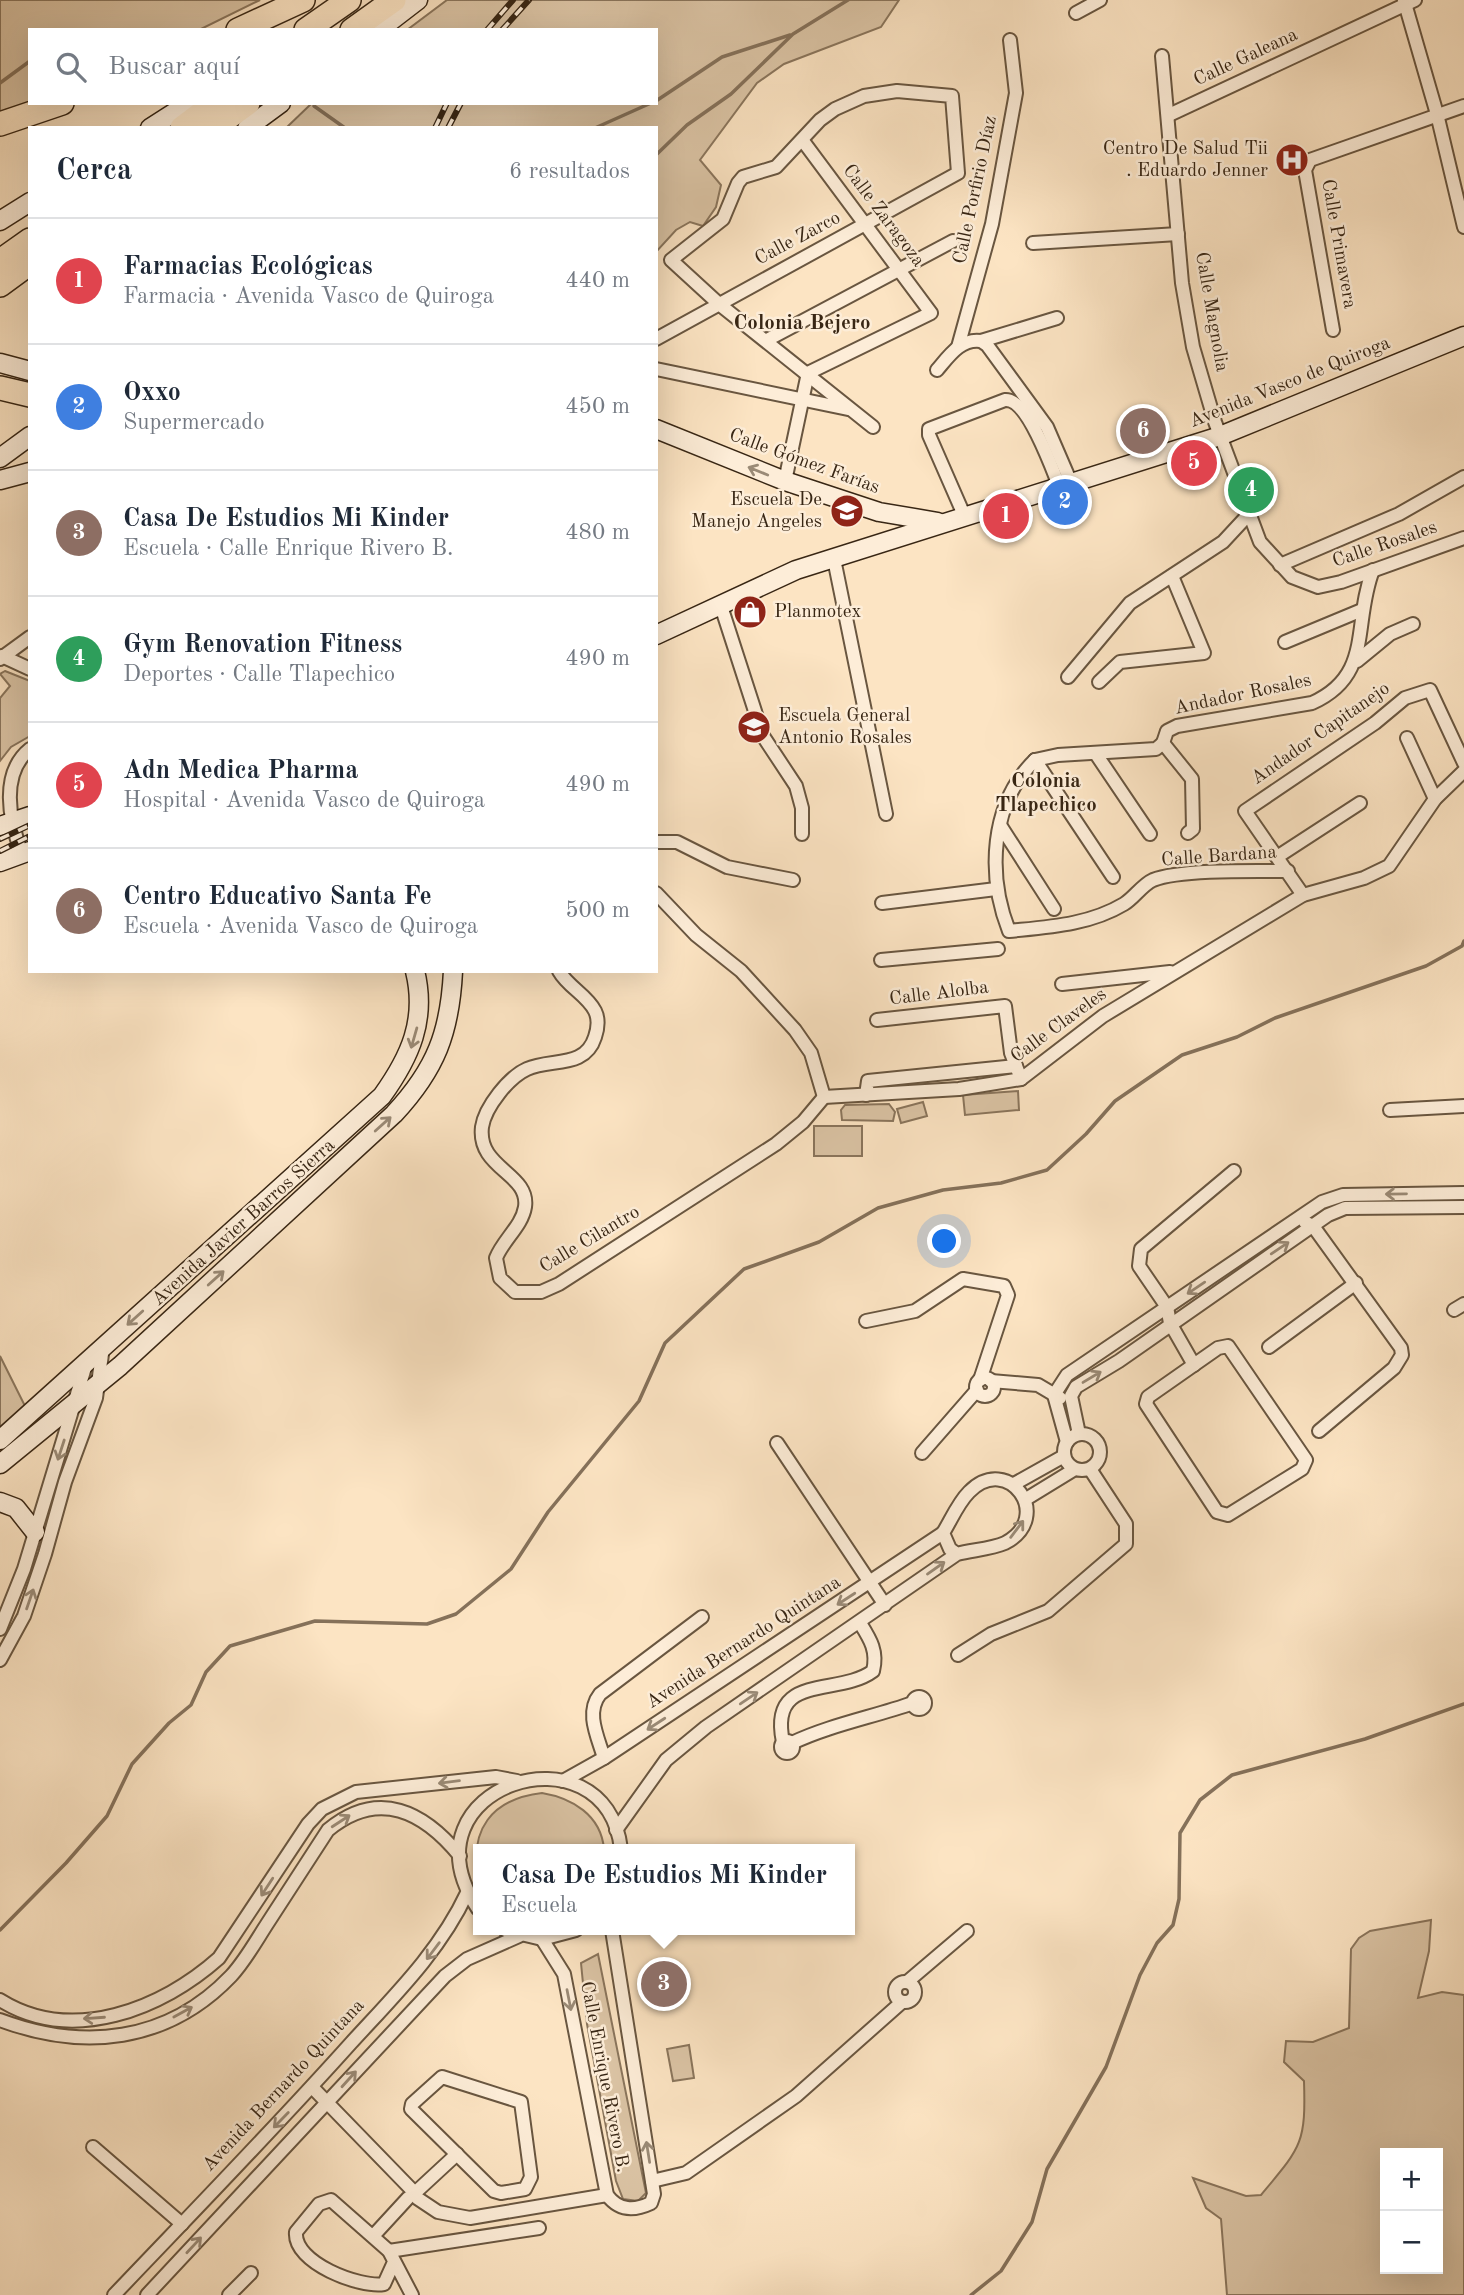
<!DOCTYPE html>
<html lang="es">
<head>
<meta charset="utf-8">
<style>
	body { margin:0; font-family:"Old Standard TT",serif; background:#f2f2f3; color:#1f2937 }
	.controls { position:absolute; right:21px; bottom:21px; display:grid; overflow:hidden; border-radius:0px; box-shadow:0 7px 28px #0002 }
	.controls button { width:63px; height:63px; display:grid; place-items:center; padding:0; border:0; border-bottom:2px solid #e0e1e3; background:#fff; color:#1f2937; font:35px sans-serif }
	.you { position:absolute; left:945px; top:1242px; width:24px; height:24px; margin:-18px; border:5px solid #fff; border-radius:50%; background:#1a73e8; box-shadow:0 0 0 10px #1a73e833 }
	.badge { display:grid; place-items:center; width:46px; height:46px; border-radius:50%; background:#1a73e8; color:#fff; font-size:23px; font-weight:700 }
	.pin { position:absolute; translate:-50% -50%; border:4px solid #fff; box-shadow:0 2px 7px #0006 }
	.popup { position:absolute; left:473px; top:1844px; width:382px; height:91px; box-sizing:border-box; display:grid; place-content:center; border-radius:0px; background:#fff; filter:drop-shadow(0 2px 5px #0005); font-size:23px; white-space:nowrap; color:#747a83 }
	.popup b { font-size:26px; color:#1f2937 }
	.popup::after { content:''; position:absolute; left:50%; top:100%; margin-left:-14px; border:14px solid transparent; border-top-color:#fff }
	.list { margin:0; padding:0; list-style:none }
	h2 { display:flex; justify-content:space-between; align-items:center; height:91px; margin:0; padding:0 28px; font-size:30px }
	h2 small { font-size:23px; font-weight:400; color:#747a83 }
	.list li { display:grid; grid-template-columns:46px 1fr auto; gap:21px; align-items:center; box-sizing:border-box; height:126px; padding:0 28px; border-top:2px solid #e0e1e3 }
	.list b { display:block; font-size:26px; white-space:nowrap }
	.list p { margin:0; font-size:23px; white-space:nowrap; color:#747a83 }
	.list em { font-size:23px; font-style:normal; color:#747a83 }
	.icon { flex:none; width:38px; height:38px; fill:none; stroke:currentColor; stroke-width:2; stroke-linecap:round; stroke-linejoin:round }
	.map { position:relative; flex:none; width:1464px; height:2295px; overflow:hidden }
	.search { position:absolute; background:#fff; box-shadow:0 7px 28px #0002; left:28px; top:28px; width:630px; height:77px; display:flex; align-items:center; gap:18px; box-sizing:border-box; padding:0 24px; border-radius:0px; color:#747a83; font-size:26px }
	.panel { position:absolute; background:#fff; box-shadow:0 7px 28px #0002; left:28px; top:126px; width:630px; height:847px; border-radius:0px }
	.map>svg:first-child { display:block }
</style>
</head>
<body>
<div class="map">
<svg width="1464" height="2295" viewBox="0 0 1464 2295">
	<rect width="100%" height="100%" fill="#fce4c3"/>
	<filter id="stains"><feTurbulence type="fractalNoise" baseFrequency=".00286" numOctaves="4"/><feColorMatrix values="0 0 0 0 .2 0 0 0 0 .09 0 0 0 0 .02 0 0 0 .5 -.17"/></filter>
	<radialGradient id="worn" r=".72"><stop offset=".6" stop-color="#630" stop-opacity="0"/><stop offset="1" stop-color="#630" stop-opacity=".3"/></radialGradient>
	<g fill="#dbc4a5" stroke="#8a755c" stroke-width="2" fill-rule="evenodd">
		<path d="M0,0H260L199,30H30V103L0,113Z"/>
		<path d="M447,0H899L881,27L784,64L757,83L700,160L721,185L716,207L703,226L690,222L676,230L656,252V128H286L312,103H656V30H407Z"/>
		<path d="M5,671L30,681V736L11,747L0,761V698L10,686L0,674Z"/>
		<path d="M1018,1091L1019,1110L965,1115L963,1095Z"/>
		<path d="M923,1102L927,1116L901,1123L897,1109Z"/>
		<path d="M889,1104L895,1112L893,1121L842,1120L841,1110L845,1105Z"/>
		<rect x="814" y="1126" width="48" height="30"/>
		<path d="M0,1356L25,1406L0,1428Z"/>
		<path d="M542,1793C572,1798 601,1815 604,1849H478V1880C469,1830 491,1799 542,1793Z"/>
		<path d="M1431,1920L1429,1951L1418,1998L1442,1992L1464,1995V2295H1227L1221,2219L1206,2208L1193,2178L1246,2196L1261,2195C1301,2147 1306,2144 1304,2081L1284,2062L1286,2041L1313,2042L1349,2028L1351,1949L1359,1938L1370,1931ZM1385,2153H1438V2269H1385Z"/>
		<path d="M598,1954L646,2193L638,2201L623,2199L616,2181L587,2024L581,1963Z"/>
		<path d="M689,2045L694,2078L673,2081L667,2049Z"/>
	</g>
	<g fill="none" stroke-linecap="round" stroke-linejoin="round">
		<g stroke="#85715a" stroke-width="3.5">
			<path d="M0,83L30,61"/>
			<path d="M656,101L722,57L790,35"/>
			<path d="M314,106L345,128"/>
			<path d="M595,128L651,103"/>
			<path d="M656,155L687,125L731,94L793,34L848,0"/>
			<path d="M0,1930L66,1863L107,1816L132,1764L169,1723L191,1705L206,1672L230,1646L315,1621L427,1624L456,1614L511,1569L548,1512L639,1401L665,1343L744,1269L819,1242L878,1208L943,1190L1001,1183L1047,1170L1086,1134L1115,1101L1182,1055L1237,1037L1275,1018L1426,966L1462,946L1464,941"/>
			<path d="M971,2295L1001,2271L1032,2222L1047,2169L1106,2067L1140,1975L1157,1943L1173,1925L1179,1899L1180,1833L1200,1800L1232,1775L1365,1739L1464,1704"/>
		</g>
		<defs>
			<g id="street">
				<path d="M1404,0L1437,114L1464,227"/>
				<path d="M1076,13L1100,0"/>
				<path d="M1162,56L1182,283L1193,347L1215,422L1260,542L1292,577L1318,587L1341,582L1464,538"/>
				<path d="M1169,115L1415,0"/>
				<path d="M1033,243L1178,234"/>
				<path d="M1333,330L1305,170L1310,160L1464,106"/>
				<path d="M656,339C756,283 858,229 958,173L952,96L897,91L864,96L835,109L820,120L776,167L743,177L738,183L723,219L671,260L719,304L873,427"/>
				<path d="M767,340L953,241"/>
				<path d="M981,341L1057,318"/>
				<path d="M958,347L992,224L1016,93L1010,40"/>
				<path d="M656,369L848,409"/>
				<path d="M937,370C949,356 961,338 981,341L987,345L1047,427L1072,485"/>
				<path d="M785,481L808,373L931,313L803,141"/>
				<path d="M964,515L929,435V429L1005,400C1028,398 1052,469 1060,488"/>
				<path d="M834,559L886,814"/>
				<path d="M1280,565L1399,514L1464,477"/>
				<path d="M721,606L763,736L796,786L802,808V834"/>
				<path d="M1285,642L1362,610"/>
				<path d="M2,656L30,669"/>
				<path d="M0,659L30,637"/>
				<path d="M1357,661L1390,634L1413,624"/>
				<path d="M1068,677L1130,603L1223,542L1249,514"/>
				<path d="M1099,682L1120,662L1204,653L1172,576"/>
				<path d="M1407,738L1435,799"/>
				<path d="M1163,743L1167,731L1177,726L1312,703C1374,675 1352,624 1373,570"/>
				<path d="M1163,743L1192,779L1193,829L1188,833"/>
				<path d="M1096,754L1150,834"/>
				<path d="M1035,760C990,804 987,875 1009,931C1048,927 1089,925 1124,904C1134,898 1142,885 1153,880C1180,869 1257,871 1288,871"/>
				<path d="M1035,760L1113,877"/>
				<path d="M1035,760L1058,755L1156,749L1163,743"/>
				<path d="M1000,825L1054,909"/>
				<path d="M656,842H677L727,867L793,880"/>
				<path d="M22,854C9,820 0,773 30,749"/>
				<path d="M1277,857L1360,803"/>
				<path d="M656,893L696,935L741,971L795,1030L811,1053L824,1097"/>
				<path d="M1303,895L1245,811L1375,723L1405,698L1430,690L1464,763"/>
				<path d="M882,903L996,889"/>
				<path d="M881,960L998,949"/>
				<path d="M559,971C568,987 587,995 595,1011C599,1019 598,1028 595,1037C585,1069 551,1058 527,1069C509,1077 485,1107 482,1127C477,1169 530,1173 525,1207C522,1226 503,1240 496,1258L500,1278L515,1292H541L559,1284L776,1144L803,1122L824,1097"/>
				<path d="M1062,984L1170,972"/>
				<path d="M877,1020L1005,1006L1011,1053L1021,1079"/>
				<path d="M866,1095L868,1081L1016,1066"/>
				<path d="M824,1097L959,1089L1021,1079L1103,1016L1303,895L1364,878L1389,866L1435,799L1464,771"/>
				<path d="M1390,1110L1464,1106"/>
				<path d="M1305,1222L1313,1226L1401,1348L1402,1355L1394,1368L1319,1431"/>
				<path d="M1454,1310L1464,1304"/>
				<path d="M866,1321L915,1311L963,1279L1004,1286L1008,1295L980,1380"/>
				<path d="M1228,1346L1306,1460L1302,1469L1228,1515L1217,1512L1146,1404L1148,1397L1218,1348Z"/>
				<path d="M1269,1347L1356,1283"/>
				<path d="M1194,1365L1170,1323L1167,1307L1139,1266L1141,1249L1234,1171"/>
				<circle cx="985" cy="1387" r="9"/>
				<path d="M991,1381L1038,1385L1060,1398"/>
				<path d="M1079,1434L1071,1396L1076,1387L1119,1361L1328,1215L1345,1208L1464,1207"/>
				<circle cx="1082" cy="1452" r="18"/>
				<path d="M1067,1442L1054,1395L1067,1375L1322,1202L1343,1195L1464,1193"/>
				<path d="M777,1443L885,1605"/>
				<path d="M922,1453L977,1390"/>
				<path d="M1014,1484L1064,1456"/>
				<path d="M1026,1499L1075,1469"/>
				<path d="M0,1629L24,1569L87,1361"/>
				<path d="M958,1655L991,1634L1048,1611L1126,1544V1524L1090,1469"/>
				<path d="M0,1660L24,1616L45,1554L65,1482L96,1398L103,1347"/>
				<circle cx="919" cy="1703" r="6"/>
				<circle cx="787" cy="1747" r="6"/>
				<path d="M783,1742C768,1672 838,1697 873,1671C878,1651 870,1639 860,1623"/>
				<path d="M792,1743C830,1725 873,1717 913,1703"/>
				<path d="M604,1758C598,1737 585,1713 600,1694L702,1617"/>
				<path d="M563,1781L604,1758L943,1533"/>
				<path d="M616,1830L666,1760L706,1727L957,1554C972,1550 991,1549 1005,1543C1055,1517 1008,1452 969,1492C958,1503 951,1520 943,1533L950,1549L957,1554"/>
				<path d="M478,1909C396,1785 606,1721 621,1849"/>
				<path d="M505,1930L542,1939L576,1930"/>
				<path d="M542,1939L564,1974L607,2195C619,2211 634,2211 651,2203L654,2194L612,1930"/>
				<circle cx="905" cy="1992" r="10"/>
				<path d="M907,1982L967,1931"/>
				<path d="M0,2000C72,2045 162,2009 219,1958L308,1824L322,1809L356,1792L496,1777L517,1781"/>
				<path d="M0,2020C83,2051 167,2043 231,1976C245,1961 256,1941 267,1924C288,1892 308,1861 328,1830C379,1788 424,1812 460,1856"/>
				<path d="M442,2077L521,2102L531,2177L525,2189L501,2193L494,2191L411,2109L412,2104Z"/>
				<path d="M312,2087L411,2189"/>
				<path d="M93,2147L182,2224"/>
				<path d="M652,2181L686,2173L796,2096L902,2002"/>
				<path d="M417,2191L457,2154"/>
				<path d="M417,2198L438,2212L470,2218L607,2195"/>
				<path d="M374,2235L408,2198"/>
				<path d="M389,2251L539,2228"/>
				<path d="M394,2262L384,2284C360,2288 293,2263 296,2232L319,2204L331,2200L389,2251L412,2295"/>
				<path d="M114,2295C193,2212 274,2129 351,2043C394,1996 440,1951 467,1893"/>
				<path d="M147,2295L445,1976L467,1959L519,1936"/>
				<path d="M229,2295L251,2273"/>
			</g>
			<g id="secondary">
				<path d="M379,30L418,0"/>
				<path d="M150,128L189,103"/>
				<path d="M247,128L281,103"/>
				<path d="M0,221L30,202"/>
				<path d="M0,363L30,371"/>
				<path d="M656,429L785,481L879,512L938,522"/>
				<path d="M0,458L30,436"/>
				<path d="M0,480L30,472"/>
				<path d="M656,635L796,570L1220,436L1464,336"/>
				<path d="M0,826L30,816"/>
				<path d="M0,862L30,851"/>
				<path d="M0,1440L382,1096C410,1057 427,1020 415,971"/>
				<path d="M0,1464L120,1366L394,1114C436,1069 450,1032 453,971"/>
				<path d="M0,1502L16,1508L35,1532"/>
			</g>
			<g id="highway">
				<path d="M238,30L303,0"/>
				<path d="M306,30L349,0"/>
				<path d="M352,30L394,0"/>
				<path d="M0,124L62,103"/>
				<path d="M182,128L215,103"/>
				<path d="M214,128L248,103"/>
				<path d="M0,261L30,240"/>
				<path d="M0,285L30,263"/>
				<path d="M0,388L30,395"/>
			</g>
		</defs>
		<use href="#street" stroke="#695640" stroke-width="16"/>
		<use href="#secondary" stroke="#382614" stroke-width="21"/>
		<use href="#highway" stroke="#382614" stroke-width="26"/>
		<use href="#street" stroke="#fdedd8" stroke-width="12"/>
		<use href="#secondary" stroke="#fdedd8" stroke-width="18"/>
		<use href="#highway" stroke="#fce4c3" stroke-width="23"/>
		<defs>
			<g id="rail">
				<path d="M487,30L513,0"/>
				<path d="M502,30L529,0"/>
				<path d="M435,128L447,103"/>
				<path d="M448,128L461,103"/>
				<path d="M0,839L30,825"/>
				<path d="M0,851L30,836"/>
			</g>
		</defs>
		<use href="#rail" stroke="#382614" stroke-width="6"/>
		<use href="#rail" stroke="#fdedd8" stroke-width="3.5" stroke-dasharray="10" stroke-linecap="butt"/>
	</g>
	<defs><path id="oneway-shaft" d="M-6 0H5M1.5-3L5.5 0L1.5 3" fill="none" stroke-width="1.6" stroke-linecap="round" stroke-linejoin="round" transform="scale(1.75)"/></defs>
	<g stroke="#9a8a76">
		<use href="#oneway-shaft" transform="translate(758 471) rotate(-158)"/>
		<use href="#oneway-shaft" transform="translate(414 1038) rotate(106)"/>
		<use href="#oneway-shaft" transform="translate(383 1124) rotate(-42)"/>
		<use href="#oneway-shaft" transform="translate(1396 1194) rotate(179)"/>
		<use href="#oneway-shaft" transform="translate(1280 1248) rotate(-34)"/>
		<use href="#oneway-shaft" transform="translate(216 1278) rotate(-42)"/>
		<use href="#oneway-shaft" transform="translate(1196 1288) rotate(146)"/>
		<use href="#oneway-shaft" transform="translate(135 1318) rotate(138)"/>
		<use href="#oneway-shaft" transform="translate(1092 1377) rotate(-31)"/>
		<use href="#oneway-shaft" transform="translate(61 1450) rotate(108)"/>
		<use href="#oneway-shaft" transform="translate(1017 1529) rotate(-53)"/>
		<use href="#oneway-shaft" transform="translate(936 1568) rotate(-35)"/>
		<use href="#oneway-shaft" transform="translate(30 1599) rotate(-71)"/>
		<use href="#oneway-shaft" transform="translate(846 1599) rotate(147)"/>
		<use href="#oneway-shaft" transform="translate(749 1698) rotate(-34)"/>
		<use href="#oneway-shaft" transform="translate(656 1724) rotate(147)"/>
		<use href="#oneway-shaft" transform="translate(449 1782) rotate(173)"/>
		<use href="#oneway-shaft" transform="translate(341 1821) rotate(-33)"/>
		<use href="#oneway-shaft" transform="translate(267 1887) rotate(123)"/>
		<use href="#oneway-shaft" transform="translate(433 1951) rotate(127)"/>
		<use href="#oneway-shaft" transform="translate(569 2000) rotate(79)"/>
		<use href="#oneway-shaft" transform="translate(183 2012) rotate(-29)"/>
		<use href="#oneway-shaft" transform="translate(94 2018) rotate(176)"/>
		<use href="#oneway-shaft" transform="translate(349 2079) rotate(-48)"/>
		<use href="#oneway-shaft" transform="translate(281 2120) rotate(134)"/>
		<use href="#oneway-shaft" transform="translate(648 2152) rotate(-99)"/>
		<use href="#oneway-shaft" transform="translate(194 2245) rotate(-47)"/>
	</g>
	<defs>
		<symbol id="hospital-disc" viewBox="-11 -11 22 22"><circle r="9.5" fill="#8f2418" stroke="#fdedd8"/><path d="M-5-5h3v3.5h4V-5h3V5h-3V1.5h-4V5h-3Z" fill="#fff"/></symbol>
		<symbol id="school-disc" viewBox="-11 -11 22 22"><circle r="9.5" fill="#8f2418" stroke="#fdedd8"/><path d="M0-5L7-2L0 1L-7-2ZM-4 1L0 2.5L4 1V4Q0 6-4 4Z" fill="#fff"/></symbol>
		<symbol id="shop-disc" viewBox="-11 -11 22 22"><circle r="9.5" fill="#8f2418" stroke="#fdedd8"/><path d="M-5-2.5h2.3a2.7 3.5 0 0 1 5.4 0H5L5.5 6h-11ZM-1.5-2.5h3a1.5 2.3 0 0 0-3 0Z" fill="#fff"/></symbol>
	</defs>
	<g fill-rule="evenodd">
		<use href="#hospital-disc" x="1273" y="141" width="38" height="38"/>
		<use href="#school-disc" x="828" y="492" width="38" height="38"/>
		<use href="#shop-disc" x="731" y="593" width="38" height="38"/>
		<use href="#school-disc" x="735" y="708" width="38" height="38"/>
	</g>
	<g text-anchor="middle" dominant-baseline="central" stroke-width="5" stroke-linejoin="round" paint-order="stroke">
		<g font-size="19" fill="#382614" stroke="#fdedd8">
			<text transform="translate(1246 58) rotate(-25)">Calle Galeana</text>
			<text transform="translate(976 190) rotate(-78)">Calle Porfirio Díaz</text>
			<text transform="translate(883 216) rotate(53)">Calle Zaragoza</text>
			<text transform="translate(798 239) rotate(-28)">Calle Zarco</text>
			<text transform="translate(1338 244) rotate(80)">Calle Primavera</text>
			<text transform="translate(1211 312) rotate(80)">Calle Magnolia</text>
			<text transform="translate(1290 383) rotate(-22)">Avenida Vasco de Quiroga</text>
			<text transform="translate(804 462) rotate(20)">Calle Gómez Farías</text>
			<text transform="translate(1385 545) rotate(-19)">Calle Rosales</text>
			<text transform="translate(1243 695) rotate(-12)">Andador Rosales</text>
			<text transform="translate(1321 734) rotate(-35)">Andador Capitanejo</text>
			<text transform="translate(1219 857) rotate(-4)">Calle Bardana</text>
			<text transform="translate(939 994) rotate(-7)">Calle Alolba</text>
			<text transform="translate(1059 1026) rotate(-36)">Calle Claveles</text>
			<text transform="translate(244 1223) rotate(-42)">Avenida Javier Barros Sierra</text>
			<text transform="translate(590 1240) rotate(-31)">Calle Cilantro</text>
			<text transform="translate(744 1643) rotate(-33)">Avenida Bernardo Quintana</text>
			<text transform="translate(604 2077) rotate(79)">Calle Enrique Rivero B.</text>
			<text transform="translate(284 2086) rotate(-47)">Avenida Bernardo Quintana</text>
		</g>
		<g font-size="19" fill="#382614" stroke="#fdedd8" text-anchor="end">
			<text x="1268" y="149">Centro De Salud Tii<tspan x="1268" dy="22">. Eduardo Jenner</tspan></text>
			<text x="822" y="500">Escuela De<tspan x="822" dy="22">Manejo Angeles</tspan></text>
			<text x="774" y="612" text-anchor="start">Planmotex</text>
			<text x="778" y="716" text-anchor="start">Escuela General<tspan x="778" dy="22">Antonio Rosales</tspan></text>
		</g>
		<g font-size="21" font-weight="bold" fill="#382614" stroke="#fdedd8">
			<text x="802" y="323">Colonia Bejero</text>
			<text x="1046" y="781">Colonia<tspan x="1046" dy="24">Tlapechico</tspan></text>
		</g>
	</g>
	<rect width="100%" height="100%" filter="url(#stains)"/>
	<rect width="100%" height="100%" fill="url(#worn)"/>
</svg>
<div class="controls">
<button>+</button>
<button>−</button>
</div>
<div class="you"></div>
<div class="pin badge" style="left:1006px;top:516px;background:#e0444e">1</div>
<div class="pin badge" style="left:1065px;top:502px;background:#3f7fe0">2</div>
<div class="pin badge" style="left:664px;top:1984px;background:#8d6e63">3</div>
<div class="popup"><b>Casa De Estudios Mi Kinder</b>Escuela</div>
<div class="pin badge" style="left:1251px;top:490px;background:#2e9e5b">4</div>
<div class="pin badge" style="left:1194px;top:463px;background:#e0444e">5</div>
<div class="pin badge" style="left:1143px;top:431px;background:#8d6e63">6</div>
<div class="search"><svg class="icon" aria-label="search" viewBox="0 0 24 24"><circle cx="10" cy="10" r="6"/><path d="M15 15l6 6"/></svg>Buscar aquí</div>
<section class="panel">
<h2>Cerca<small>6 resultados</small></h2>
<ul class="list">
<li><span class="badge" style="background:#e0444e">1</span><div><b>Farmacias Ecológicas</b><p>Farmacia · Avenida Vasco de Quiroga</p></div><em>440 m</em></li>
<li><span class="badge" style="background:#3f7fe0">2</span><div><b>Oxxo</b><p>Supermercado</p></div><em>450 m</em></li>
<li><span class="badge" style="background:#8d6e63">3</span><div><b>Casa De Estudios Mi Kinder</b><p>Escuela · Calle Enrique Rivero B.</p></div><em>480 m</em></li>
<li><span class="badge" style="background:#2e9e5b">4</span><div><b>Gym Renovation Fitness</b><p>Deportes · Calle Tlapechico</p></div><em>490 m</em></li>
<li><span class="badge" style="background:#e0444e">5</span><div><b>Adn Medica Pharma</b><p>Hospital · Avenida Vasco de Quiroga</p></div><em>490 m</em></li>
<li><span class="badge" style="background:#8d6e63">6</span><div><b>Centro Educativo Santa Fe</b><p>Escuela · Avenida Vasco de Quiroga</p></div><em>500 m</em></li>
</ul>
</section>
</div>
</body>
</html>
